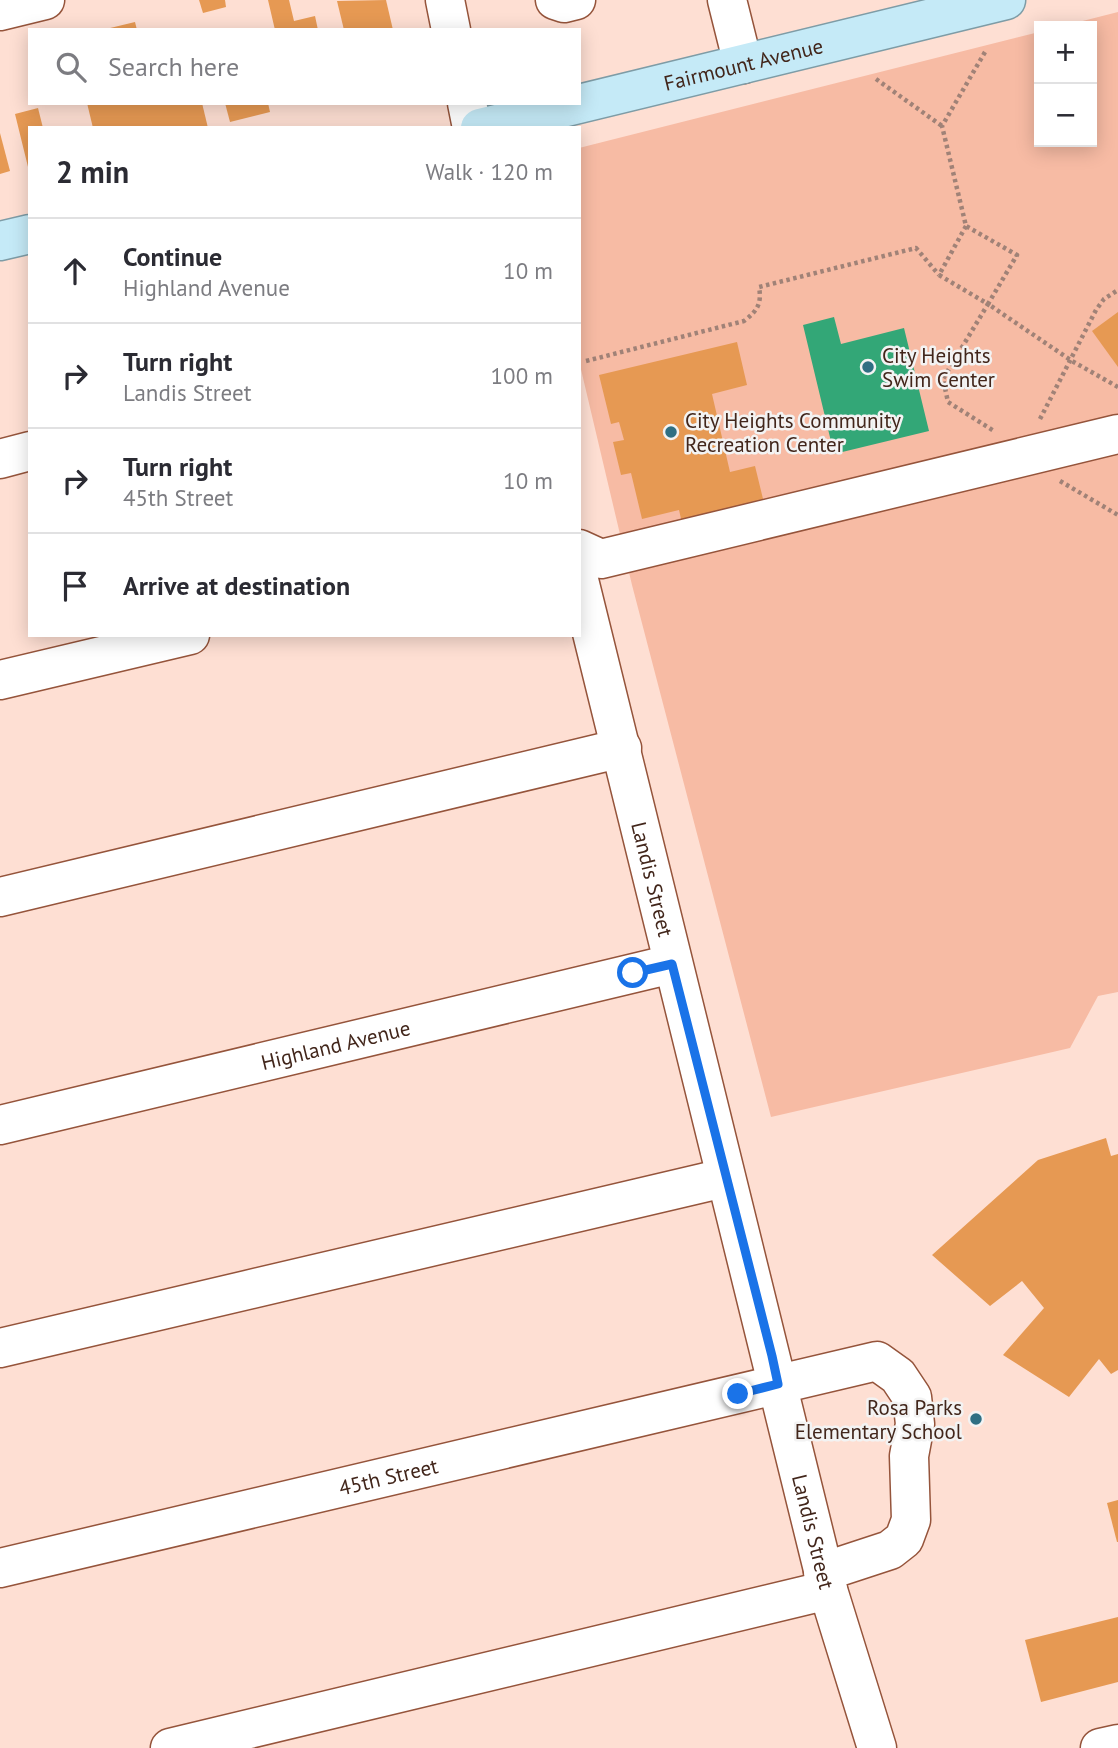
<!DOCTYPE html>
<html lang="en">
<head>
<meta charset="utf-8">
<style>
	body { margin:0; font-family:"PT Sans",sans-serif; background:#f7f7f7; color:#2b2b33 }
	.controls { position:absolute; right:21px; top:21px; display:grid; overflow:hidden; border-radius:0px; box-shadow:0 4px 18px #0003 }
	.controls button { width:63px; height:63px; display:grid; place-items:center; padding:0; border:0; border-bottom:2px solid #e1e1e2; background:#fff; color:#2b2b33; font:35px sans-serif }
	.stop { position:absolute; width:21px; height:21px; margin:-16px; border:5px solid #1a73e8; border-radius:50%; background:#fff }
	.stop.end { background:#1a73e8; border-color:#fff; box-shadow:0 2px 7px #0008 }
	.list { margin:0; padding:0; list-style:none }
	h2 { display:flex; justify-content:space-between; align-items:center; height:91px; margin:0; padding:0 28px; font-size:30px }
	h2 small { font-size:23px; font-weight:400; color:#7c7c81 }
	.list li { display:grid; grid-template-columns:46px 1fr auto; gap:21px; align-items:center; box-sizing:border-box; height:105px; padding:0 28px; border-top:2px solid #e1e1e2 }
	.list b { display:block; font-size:26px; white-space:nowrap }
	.list p { margin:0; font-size:23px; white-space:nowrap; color:#7c7c81 }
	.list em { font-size:23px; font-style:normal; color:#7c7c81 }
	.icon { flex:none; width:38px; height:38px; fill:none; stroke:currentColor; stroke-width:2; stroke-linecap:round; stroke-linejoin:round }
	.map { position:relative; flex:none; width:1118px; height:1748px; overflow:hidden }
	.search { position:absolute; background:#fff; box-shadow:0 4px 18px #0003; left:28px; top:28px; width:553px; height:77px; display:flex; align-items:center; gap:18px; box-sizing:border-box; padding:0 24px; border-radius:0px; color:#7c7c81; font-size:26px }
	.panel { position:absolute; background:#fff; box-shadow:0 4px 18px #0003; left:28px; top:126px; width:553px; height:511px; border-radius:0px }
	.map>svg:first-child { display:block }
</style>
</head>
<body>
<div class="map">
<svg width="1118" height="1748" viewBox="0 0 1118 1748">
	<rect width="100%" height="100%" fill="#fedfd3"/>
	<path fill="#f7bba4" d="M1118,12V992L1098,996L1070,1048L771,1117L632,585L579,361V148L1039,32V142H1092V26H1063Z"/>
	<path fill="#33a777" d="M834,317L841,344L904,328L929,431L834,454L803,325Z"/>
	<g fill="#e69953">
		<path d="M199,0H225L226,7L203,13Z"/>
		<path d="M268,0H289L294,21L315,16L318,30H275Z"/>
		<path d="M386,0L393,30H344L337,1Z"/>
		<path d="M135,22L137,30H106V29Z"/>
		<path d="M87,103H202L208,128H93Z"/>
		<path d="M225,103H268L270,112L230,122Z"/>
		<path d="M38,108L43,128H30L29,171L15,114Z"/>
		<path d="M0,133L10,171L0,174Z"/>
		<path d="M1118,312V367L1092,331Z"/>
		<path d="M737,342L747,385L712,394L730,472L755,466L764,503L682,523L679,510L642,519L631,473L621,475L613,442L624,440L619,422L611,424L599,375Z"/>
		<path d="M1106,1138L1111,1156L1118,1154V1370L1111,1374L1099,1359L1069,1397L1003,1355L1044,1308L1022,1281L990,1306L932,1255L1038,1160Z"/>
		<path d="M1118,1500V1542H1117L1107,1503Z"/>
		<path d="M1118,1617V1682L1041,1702L1025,1640Z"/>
	</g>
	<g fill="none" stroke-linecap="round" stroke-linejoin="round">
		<defs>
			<g id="minor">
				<path d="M445,0L451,30"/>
				<path d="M555,0L564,3L576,0"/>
				<path d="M727,0L743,64"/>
				<path d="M0,11L45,0"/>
				<path d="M467,103L472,128"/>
				<path d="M0,459L30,451"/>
				<path d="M579,549L601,559L1118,434"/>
				<path id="s1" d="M579,580L828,1590L877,1748"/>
				<path d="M0,680L190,635"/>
				<path d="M0,897L622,748"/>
				<path id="s2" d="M0,1125L672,964"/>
				<path d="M0,1348L724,1178"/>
				<path id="s3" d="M0,1568L877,1361L898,1376L912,1397L915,1424L909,1456L911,1520L904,1539L890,1550L823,1572"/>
				<path d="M170,1748L828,1590"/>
				<path d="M1100,1748L1118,1744"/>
			</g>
			<g id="major">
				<path id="s4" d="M480,128L1006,0"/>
				<path d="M0,241L30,234"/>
			</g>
		</defs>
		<use href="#minor" stroke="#95543b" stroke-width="41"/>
		<use href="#major" stroke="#7e9ca6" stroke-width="41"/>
		<g stroke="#a08277" stroke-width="4.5" stroke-dasharray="3.5 3.5" stroke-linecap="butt">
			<path d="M985,52L942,126L966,226L1017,255L988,304L1072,361L1118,387"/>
			<path d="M876,79L942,126"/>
			<path d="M966,226L939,275L988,304L943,379L948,402L994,431"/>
			<path d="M586,361L744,321C757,311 762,304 759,287L916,248L939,275"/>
			<path d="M1040,419L1096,310L1104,299L1118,290"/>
			<path d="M1060,481L1118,515"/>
		</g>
		<use href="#minor" stroke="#fff" stroke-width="38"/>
		<use href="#major" stroke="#c5eaf7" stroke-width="38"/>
	</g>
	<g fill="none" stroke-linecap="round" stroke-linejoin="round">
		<path stroke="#1a73e8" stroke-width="9" d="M633,973L672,964L772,1356L778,1384L738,1394"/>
	</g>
	<g fill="#2f6f83" stroke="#f3f3f3" stroke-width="2.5">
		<circle cx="868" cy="367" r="7"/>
		<circle cx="671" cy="432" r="7"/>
		<circle cx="976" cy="1419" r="7"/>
	</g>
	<g text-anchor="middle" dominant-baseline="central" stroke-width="5" stroke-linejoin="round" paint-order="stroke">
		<g font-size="21" fill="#42261b" stroke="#f3f3f3">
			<text stroke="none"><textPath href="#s4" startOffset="271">Fairmount Avenue</textPath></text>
			<text stroke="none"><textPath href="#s1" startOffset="308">Landis Street</textPath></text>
			<text stroke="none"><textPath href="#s2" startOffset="345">Highland Avenue</textPath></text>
			<text stroke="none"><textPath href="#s3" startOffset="399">45th Street</textPath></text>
			<text stroke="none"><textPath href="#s1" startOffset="980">Landis Street</textPath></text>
		</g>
		<g font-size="21" fill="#42261b" stroke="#f3f3f3" text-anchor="start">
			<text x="882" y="355">City Heights<tspan x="882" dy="24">Swim Center</tspan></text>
			<text x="685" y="420">City Heights Community<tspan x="685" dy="24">Recreation Center</tspan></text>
			<text x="962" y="1407" text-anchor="end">Rosa Parks<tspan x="962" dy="24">Elementary School</tspan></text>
		</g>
	</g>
</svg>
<div class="controls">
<button>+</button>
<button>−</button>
</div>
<div class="stop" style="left:633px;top:973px"></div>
<div class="stop end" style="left:738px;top:1394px"></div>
<div class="search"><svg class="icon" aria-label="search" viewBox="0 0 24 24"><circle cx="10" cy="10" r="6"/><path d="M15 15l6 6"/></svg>Search here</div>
<section class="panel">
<h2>2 min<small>Walk · 120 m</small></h2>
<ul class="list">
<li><svg class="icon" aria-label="ahead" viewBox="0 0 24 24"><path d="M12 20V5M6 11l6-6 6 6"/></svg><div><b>Continue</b><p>Highland Avenue</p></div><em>10 m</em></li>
<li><svg class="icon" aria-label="right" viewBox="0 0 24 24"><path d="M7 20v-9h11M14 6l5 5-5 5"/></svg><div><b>Turn right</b><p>Landis Street</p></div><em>100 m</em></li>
<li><svg class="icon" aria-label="right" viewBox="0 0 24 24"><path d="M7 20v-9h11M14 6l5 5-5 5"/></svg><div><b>Turn right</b><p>45th Street</p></div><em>10 m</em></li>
<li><svg class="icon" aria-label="arrive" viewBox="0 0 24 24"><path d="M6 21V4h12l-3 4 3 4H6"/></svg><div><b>Arrive at destination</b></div></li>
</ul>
</section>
</div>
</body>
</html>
